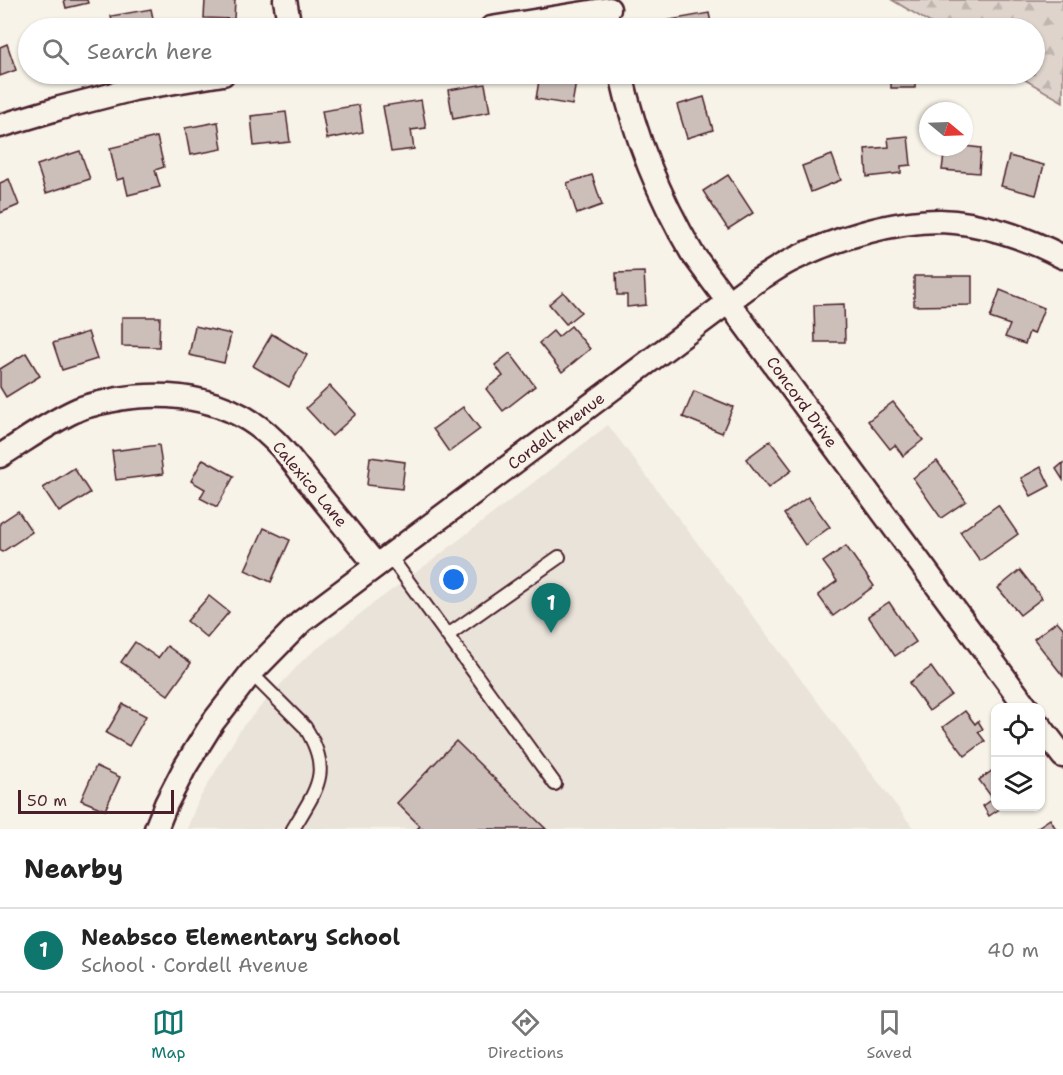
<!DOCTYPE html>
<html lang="en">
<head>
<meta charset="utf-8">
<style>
	body { margin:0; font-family:"Shantell Sans",sans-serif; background:#f2f2f2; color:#222 }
	.controls { position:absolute; right:18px; bottom:18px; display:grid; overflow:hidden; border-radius:12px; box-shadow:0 2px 4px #0004 }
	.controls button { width:54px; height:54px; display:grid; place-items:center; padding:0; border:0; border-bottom:2px solid #e0e0e0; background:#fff; color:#222; font:30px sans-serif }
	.compass { position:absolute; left:919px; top:102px; width:54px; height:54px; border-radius:50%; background:#fff; box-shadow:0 2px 4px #0004; rotate:109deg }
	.scale { position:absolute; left:18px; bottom:15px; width:156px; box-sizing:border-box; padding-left:6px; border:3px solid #4a1f2b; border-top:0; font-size:16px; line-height:21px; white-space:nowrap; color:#4a1f2b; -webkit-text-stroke:4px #f7f3e8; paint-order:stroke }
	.you { position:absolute; left:454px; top:580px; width:21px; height:21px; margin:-15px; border:4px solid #fff; border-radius:50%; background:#1a73e8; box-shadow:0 0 0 9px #1a73e833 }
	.badge { display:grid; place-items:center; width:39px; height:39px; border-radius:50%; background:#0f766e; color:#fff; font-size:20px; font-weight:700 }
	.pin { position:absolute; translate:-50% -50px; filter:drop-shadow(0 2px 3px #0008) }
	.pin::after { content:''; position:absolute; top:32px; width:21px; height:18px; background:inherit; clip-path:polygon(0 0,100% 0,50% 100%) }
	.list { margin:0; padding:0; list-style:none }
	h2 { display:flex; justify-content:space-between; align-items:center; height:78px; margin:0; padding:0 24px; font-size:26px }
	h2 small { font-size:20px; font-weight:400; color:#767676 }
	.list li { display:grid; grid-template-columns:39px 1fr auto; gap:18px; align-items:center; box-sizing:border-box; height:84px; padding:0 24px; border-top:2px solid #e0e0e0 }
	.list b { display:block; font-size:22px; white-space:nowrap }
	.list p { margin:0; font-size:20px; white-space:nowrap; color:#767676 }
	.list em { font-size:20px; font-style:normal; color:#767676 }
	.icon { flex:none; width:33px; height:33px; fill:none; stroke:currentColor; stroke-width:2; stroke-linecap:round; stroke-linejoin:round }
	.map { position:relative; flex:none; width:1063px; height:829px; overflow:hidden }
	.search { position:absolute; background:#fff; box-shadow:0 2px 4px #0004; left:18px; right:18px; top:18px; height:66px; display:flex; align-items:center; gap:15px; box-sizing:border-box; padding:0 21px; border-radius:33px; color:#767676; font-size:22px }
	.sheet { height:162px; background:#fff }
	nav { display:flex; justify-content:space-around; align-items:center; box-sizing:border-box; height:84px; border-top:2px solid #e0e0e0; background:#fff; font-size:16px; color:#767676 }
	nav a { display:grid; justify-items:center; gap:3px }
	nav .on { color:#0f766e }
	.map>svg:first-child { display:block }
</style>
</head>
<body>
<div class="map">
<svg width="1063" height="829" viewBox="0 0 1063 829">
	<defs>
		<pattern id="forest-firs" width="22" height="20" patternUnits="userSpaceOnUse" patternTransform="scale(1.5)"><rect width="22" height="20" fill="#ded4cc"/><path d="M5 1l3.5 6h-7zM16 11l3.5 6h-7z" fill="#c0b6af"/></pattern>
	</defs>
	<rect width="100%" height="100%" fill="#f7f3e8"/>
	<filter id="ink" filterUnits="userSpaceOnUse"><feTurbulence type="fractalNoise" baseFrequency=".0167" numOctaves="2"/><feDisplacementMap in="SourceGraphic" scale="12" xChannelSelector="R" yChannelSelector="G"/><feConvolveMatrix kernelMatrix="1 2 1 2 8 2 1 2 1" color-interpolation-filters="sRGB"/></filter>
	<g filter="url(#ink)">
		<path fill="#eae3da" d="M608,425L914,829H187L198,801L242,727L303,660L370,606L434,559Z"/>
		<path fill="url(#forest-firs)" stroke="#947a7c" stroke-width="1.5" d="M892,0H1063V102L1015,74H1034V28H939Z"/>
		<g fill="#ccbfb9" stroke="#4a1f2b" stroke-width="1.5">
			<path d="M64,0H87L88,3L66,8Z"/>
			<path d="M205,0H235L234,19L204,18Z"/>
			<path d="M151,9L155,28H113L111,16Z"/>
			<path d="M709,13L712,28H666L664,21Z"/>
			<path d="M75,20L77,28H42Z"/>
			<path d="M7,44L16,70L0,76V47Z"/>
			<path d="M540,74H565L577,76L572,105L536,99Z"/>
			<rect x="891" y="74" width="24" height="14"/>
			<path d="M485,84L490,112L453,119L448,90Z"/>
			<path d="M704,97L713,130L687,138L677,105Z"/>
			<path d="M421,100L426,128L411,130L414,149L391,152L383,106Z"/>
			<path d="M359,105L363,132L327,139L322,111Z"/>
			<path d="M286,112L290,142L254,146L251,116Z"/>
			<path d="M218,122L222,149L190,155L185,128Z"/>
			<path d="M908,136L911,165L901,166V173L867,177L865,149L889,147L888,138Z"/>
			<path d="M157,137L164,167L155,170L160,187L128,195L124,178L117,180L110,148Z"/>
			<path d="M964,146L981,148L979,173L942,170L945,147Z"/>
			<path d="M80,151L90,179L46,193L37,165Z"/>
			<path d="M832,155L841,180L811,192L802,166Z"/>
			<path d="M1009,156L1044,165L1036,195L1001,186Z"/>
			<path d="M592,175L602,205L577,214L567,183Z"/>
			<path d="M728,175L753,213L728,229L703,191Z"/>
			<path d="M9,179L19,205L0,213V183Z"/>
			<path d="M644,272L646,305L627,307V295H617L616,273Z"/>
			<path d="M914,276H972V305L914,306Z"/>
			<path d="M1000,290L1044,308L1034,334L1029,332L1025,344L1005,337L1010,325L990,318Z"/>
			<path d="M563,292L581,312L566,324L549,304Z"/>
			<path d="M844,304L845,342H815L814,305Z"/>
			<path d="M122,317H160L159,347L122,346Z"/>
			<path d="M195,326L231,334L224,363L189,355Z"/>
			<path d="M571,326L590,349L562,372L539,343L553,331L558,337Z"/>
			<path d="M88,332L97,359L62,370L53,343Z"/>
			<path d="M272,334L307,355L289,387L253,366Z"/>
			<path d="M26,353L40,376L6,397L0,387V369Z"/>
			<path d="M510,353L535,386L503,411L486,389L503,376L495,365Z"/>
			<path d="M330,386L356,414L332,436L306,408Z"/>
			<path d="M694,391L733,407L722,433L683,417Z"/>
			<path d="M893,402L923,440L903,456L895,445L890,449L868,421Z"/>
			<path d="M463,407L480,429L449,452L433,429Z"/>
			<path d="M770,441L792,470L768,488L746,459Z"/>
			<path d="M159,445L163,474L116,480L112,451Z"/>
			<path d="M370,457L405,462L402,489L367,485Z"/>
			<path d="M203,459L234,476L217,507L200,498L205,489L191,481Z"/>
			<path d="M937,461L966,501L941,518L913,478Z"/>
			<path d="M1063,463V480L1056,469Z"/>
			<path d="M1041,467L1050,486L1031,496L1021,478Z"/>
			<path d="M74,468L90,493L59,512L43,488Z"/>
			<path d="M808,497L830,527L805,545L784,514Z"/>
			<path d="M998,505L1018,534L980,561L960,532Z"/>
			<path d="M18,511L32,532L2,552L0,550V523Z"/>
			<path d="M264,528L290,540L271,582L245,570Z"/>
			<path d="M846,546L874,586L833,616L818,595L837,581L823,562Z"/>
			<path d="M1020,570L1042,598L1020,615L998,588Z"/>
			<path d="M209,596L229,612L207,638L187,621Z"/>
			<path d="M889,602L916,642L895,656L868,616Z"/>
			<path d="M1057,621L1063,628V676L1034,639Z"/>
			<path d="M135,642L158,658L167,646L191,663L168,695L121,662Z"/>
			<path d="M931,667L951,695L929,711L909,683Z"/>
			<path d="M123,704L146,716L129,746L106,733Z"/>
			<path d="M965,711L975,724L978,721L983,729L978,732L985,741L965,756L943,727Z"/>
			<path d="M456,741L546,829H417L420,826L397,803Z"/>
			<path d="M96,766L120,777L105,810L81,800Z"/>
			<path d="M996,768V806H1004L989,816L983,806L993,799L979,780Z"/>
			<path d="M1050,819L1056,829H1035Z"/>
		</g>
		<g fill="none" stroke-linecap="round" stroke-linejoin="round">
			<defs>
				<g id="lane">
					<path d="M389,555L555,784"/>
					<path d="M448,635L559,557"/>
					<path d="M251,673L305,727C333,772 317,788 293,829"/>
				</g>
				<g id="street">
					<path d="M285,0L290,28"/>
					<path d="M491,28L609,9"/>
					<path d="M621,74C635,137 659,197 692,253L1027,708"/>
					<path d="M0,126L60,108L134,89L223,74"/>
					<path d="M0,456C26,440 51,421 79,409C91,404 105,402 118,399C175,390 233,399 275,441C287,453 297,467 307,480C330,508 353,537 376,565"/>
					<path d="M1040,726L1063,756"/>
					<path d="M156,829L166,804L185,767L213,722L251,673L301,622L755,282C767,275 778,267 790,261C833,239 892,221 940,221C981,222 1027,238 1063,257"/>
				</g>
			</defs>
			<use href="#lane" stroke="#4a1f2b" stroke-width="16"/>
			<use href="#street" stroke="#4a1f2b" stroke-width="27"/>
			<use href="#lane" stroke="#f7f3e8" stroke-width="12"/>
			<use href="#street" stroke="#f7f3e8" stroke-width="22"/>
		</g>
	</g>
	<g text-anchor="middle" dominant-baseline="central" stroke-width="6" stroke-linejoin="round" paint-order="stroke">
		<g font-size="16" fill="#4a1f2b" stroke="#f7f3e8">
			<text transform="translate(802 402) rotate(54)">Concord Drive</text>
			<text transform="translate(556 431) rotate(-37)">Cordell Avenue</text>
			<text transform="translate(310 484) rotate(50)">Calexico Lane</text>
		</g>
	</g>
</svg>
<div class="controls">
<button><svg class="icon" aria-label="locate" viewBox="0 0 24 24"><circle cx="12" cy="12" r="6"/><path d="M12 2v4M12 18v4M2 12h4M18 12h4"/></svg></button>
<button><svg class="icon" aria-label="layers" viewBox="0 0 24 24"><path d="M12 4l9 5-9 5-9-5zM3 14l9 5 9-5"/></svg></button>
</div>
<svg class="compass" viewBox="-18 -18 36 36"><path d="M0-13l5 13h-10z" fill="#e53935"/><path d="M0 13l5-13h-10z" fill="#767676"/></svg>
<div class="scale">50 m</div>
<div class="you"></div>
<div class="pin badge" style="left:551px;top:633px">1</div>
<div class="search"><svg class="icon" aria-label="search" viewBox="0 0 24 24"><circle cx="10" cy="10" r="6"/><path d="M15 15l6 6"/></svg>Search here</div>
</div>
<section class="sheet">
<h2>Nearby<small></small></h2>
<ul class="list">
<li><span class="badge">1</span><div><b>Neabsco Elementary School</b><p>School · Cordell Avenue</p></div><em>40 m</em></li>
</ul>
</section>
<nav>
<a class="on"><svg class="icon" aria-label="map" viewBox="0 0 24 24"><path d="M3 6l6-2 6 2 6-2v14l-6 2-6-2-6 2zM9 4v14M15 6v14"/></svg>Map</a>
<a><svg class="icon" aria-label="directions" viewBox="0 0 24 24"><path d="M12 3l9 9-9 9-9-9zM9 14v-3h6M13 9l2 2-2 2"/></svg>Directions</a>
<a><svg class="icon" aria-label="saved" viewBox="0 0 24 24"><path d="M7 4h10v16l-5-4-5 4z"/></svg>Saved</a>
</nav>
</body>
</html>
